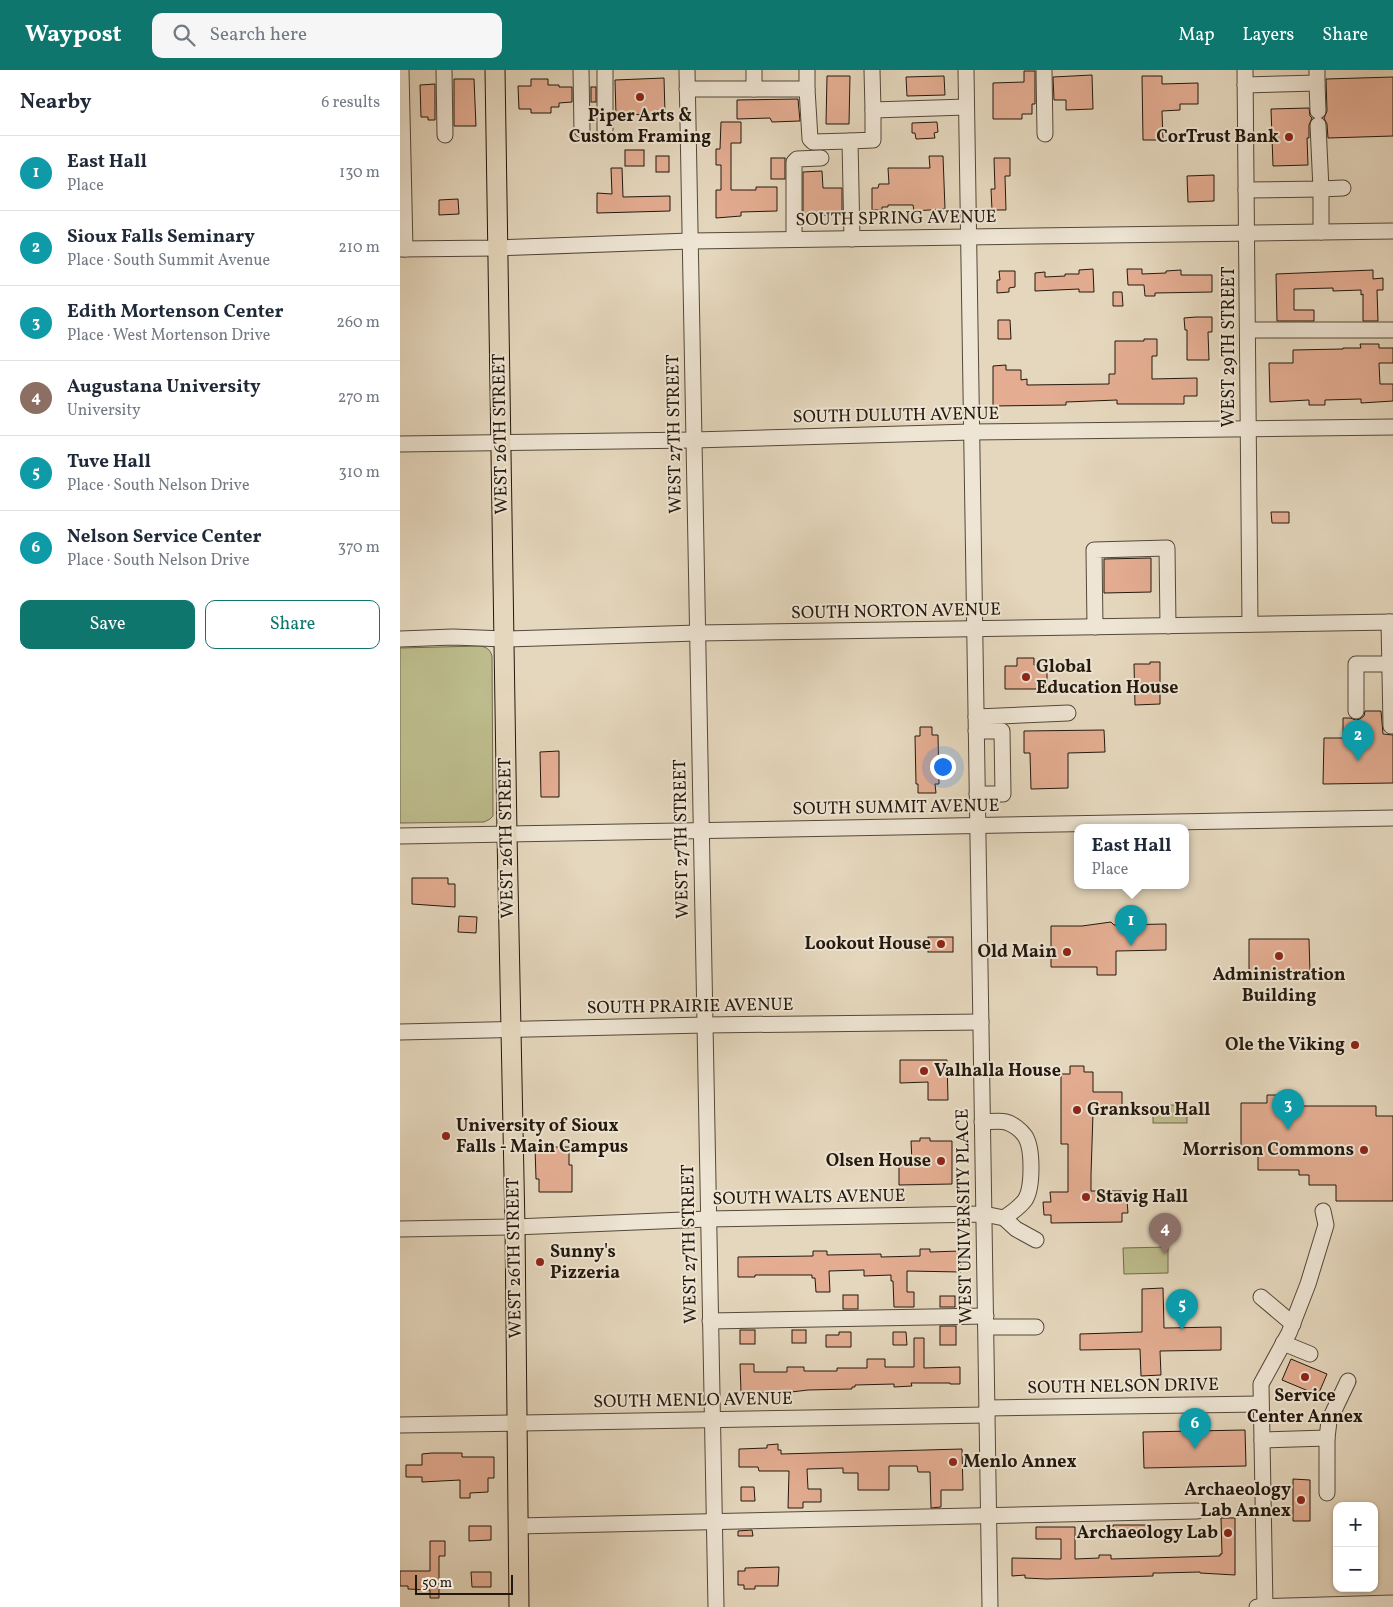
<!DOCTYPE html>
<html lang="en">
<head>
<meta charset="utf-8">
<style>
	body { margin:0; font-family:Vollkorn,serif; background:#f6f6f7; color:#1f2937 }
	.controls { position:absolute; right:15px; bottom:15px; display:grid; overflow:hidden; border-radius:10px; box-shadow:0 1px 4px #0004 }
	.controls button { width:45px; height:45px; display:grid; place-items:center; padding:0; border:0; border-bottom:1px solid #e0e1e3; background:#fff; color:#1f2937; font:25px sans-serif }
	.scale { position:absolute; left:15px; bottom:12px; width:98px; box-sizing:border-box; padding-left:5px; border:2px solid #23180d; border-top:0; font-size:14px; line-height:18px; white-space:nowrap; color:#23180d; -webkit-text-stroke:4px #eee5d4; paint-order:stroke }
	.you { position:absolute; left:542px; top:696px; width:18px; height:18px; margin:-12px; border:4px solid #fff; border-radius:50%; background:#1a73e8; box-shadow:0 0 0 8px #1a73e833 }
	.badge { display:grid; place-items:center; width:32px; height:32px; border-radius:50%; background:#0f766e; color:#fff; font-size:16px; font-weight:700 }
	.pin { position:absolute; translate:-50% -41px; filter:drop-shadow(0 1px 2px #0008) }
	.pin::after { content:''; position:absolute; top:26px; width:18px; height:15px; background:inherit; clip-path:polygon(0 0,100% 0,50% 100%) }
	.popup { position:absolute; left:674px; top:754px; width:115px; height:65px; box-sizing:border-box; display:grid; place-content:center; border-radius:10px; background:#fff; filter:drop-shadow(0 1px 4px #0005); font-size:16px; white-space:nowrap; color:#747a83 }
	.popup b { font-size:19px; color:#1f2937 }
	.popup::after { content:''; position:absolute; left:50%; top:100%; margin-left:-10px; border:10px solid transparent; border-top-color:#fff }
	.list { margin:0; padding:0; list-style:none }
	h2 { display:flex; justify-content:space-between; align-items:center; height:65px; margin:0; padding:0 20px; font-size:21px }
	h2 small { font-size:16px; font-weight:400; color:#747a83 }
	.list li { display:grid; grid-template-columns:32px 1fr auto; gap:15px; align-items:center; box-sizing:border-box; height:75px; padding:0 20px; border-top:1px solid #e0e1e3 }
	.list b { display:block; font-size:19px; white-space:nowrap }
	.list p { margin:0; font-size:16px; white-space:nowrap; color:#747a83 }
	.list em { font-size:16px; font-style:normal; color:#747a83 }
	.actions { display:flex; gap:10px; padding:15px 20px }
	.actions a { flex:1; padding:11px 0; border:1px solid #0f766e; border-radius:10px; text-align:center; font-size:18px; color:#0f766e }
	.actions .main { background:#0f766e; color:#fff }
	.icon { flex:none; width:28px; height:28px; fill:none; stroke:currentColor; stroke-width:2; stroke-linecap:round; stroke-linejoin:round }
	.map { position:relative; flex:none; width:993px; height:1537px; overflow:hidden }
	header { display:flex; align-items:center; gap:30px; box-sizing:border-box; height:70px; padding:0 25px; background:#0f766e; color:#fff }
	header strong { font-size:24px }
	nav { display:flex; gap:28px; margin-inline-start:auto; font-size:18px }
	.search { width:350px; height:45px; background:#f6f6f7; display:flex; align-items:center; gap:12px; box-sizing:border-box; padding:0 18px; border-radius:10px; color:#747a83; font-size:19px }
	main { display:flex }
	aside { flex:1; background:#fff }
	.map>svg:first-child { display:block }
</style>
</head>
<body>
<header>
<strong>Waypost</strong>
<div class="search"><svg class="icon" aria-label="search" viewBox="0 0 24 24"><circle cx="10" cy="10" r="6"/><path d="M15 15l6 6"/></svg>Search here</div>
<nav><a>Map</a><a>Layers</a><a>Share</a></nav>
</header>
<main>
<aside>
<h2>Nearby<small>6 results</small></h2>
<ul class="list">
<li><span class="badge" style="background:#0f9aa8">1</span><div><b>East Hall</b><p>Place</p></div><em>130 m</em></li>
<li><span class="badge" style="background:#0f9aa8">2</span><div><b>Sioux Falls Seminary</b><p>Place · South Summit Avenue</p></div><em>210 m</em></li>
<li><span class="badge" style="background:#0f9aa8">3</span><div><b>Edith Mortenson Center</b><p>Place · West Mortenson Drive</p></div><em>260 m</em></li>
<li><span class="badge" style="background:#8d6e63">4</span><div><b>Augustana University</b><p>University</p></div><em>270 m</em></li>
<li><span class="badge" style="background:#0f9aa8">5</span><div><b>Tuve Hall</b><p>Place · South Nelson Drive</p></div><em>310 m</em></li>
<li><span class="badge" style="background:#0f9aa8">6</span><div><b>Nelson Service Center</b><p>Place · South Nelson Drive</p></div><em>370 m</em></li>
</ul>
<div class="actions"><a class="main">Save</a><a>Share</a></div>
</aside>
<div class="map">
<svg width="993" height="1537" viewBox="0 0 993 1537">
	<rect width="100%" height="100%" fill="#e5d7bd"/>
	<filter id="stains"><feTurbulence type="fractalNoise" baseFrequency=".004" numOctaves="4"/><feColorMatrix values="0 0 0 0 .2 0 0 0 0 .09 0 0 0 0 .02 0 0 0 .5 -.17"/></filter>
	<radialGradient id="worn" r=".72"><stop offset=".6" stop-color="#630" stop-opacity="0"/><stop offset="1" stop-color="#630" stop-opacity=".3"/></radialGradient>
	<g fill="#bdbc8c" stroke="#706a4c">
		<path d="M80,576C86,577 90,579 92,586L93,746L90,749L84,752L0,753V578Z"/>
		<rect x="753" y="1035" width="34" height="18"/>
		<path d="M768,1177V1203L724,1204L723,1178Z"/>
	</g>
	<g fill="#e4ad92" stroke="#23180d">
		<path d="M624,1H635V34H632V44H622V49H593V13L624,12Z"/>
		<path d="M692,5L693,39L666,40V30H654L653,7Z"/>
		<path d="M427,6H450L449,54H426Z"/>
		<path d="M544,6L545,25L507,26L506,7Z"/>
		<path d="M742,6H762V14L798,13V34H780V40L762,41L763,70H743Z"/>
		<path d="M993,7V66L928,68L927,54L924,48L927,41L926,9Z"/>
		<path d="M264,8L265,44L216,45L215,10Z"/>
		<path d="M54,9H74L76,56H54Z"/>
		<path d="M131,9H148V15H159V17H172V32L159,33V37H151V43H131V39H119L118,16H131Z"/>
		<path d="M35,14V50H28V47H21L20,15Z"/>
		<rect x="191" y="17" width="5" height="15"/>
		<path d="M398,29L400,51L372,52L370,48L337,49V30Z"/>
		<path d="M909,38L910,46L912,48L909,55V68H907L908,95L873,96L871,39Z"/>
		<path d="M321,52H341V73H331V120H356V117H377V141L341,142V146L316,148V120H321V95H316V79H320Z"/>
		<path d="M537,52L538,62L534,63L535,68L516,69L515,63H512V53Z"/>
		<rect x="225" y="80" width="19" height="16"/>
		<rect x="256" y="86" width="13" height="16"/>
		<path d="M529,86H543L545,139L514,141L513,135H488V137H482V140H472V118H478L479,114H489L488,98H530Z"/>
		<rect x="371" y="88" width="14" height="21"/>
		<path d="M594,88H610V106H605L606,140H592L591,119H595Z"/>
		<path d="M211,98H222L223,127L270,126V141L197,143V123L212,124Z"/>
		<path d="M422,101L423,118H442V145H403V102Z"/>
		<path d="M814,105V131L788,132L787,106Z"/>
		<path d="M58,129L59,144L39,145V130Z"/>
		<path d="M693,199L694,222H679V219L635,221V203L645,202V207L665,206V204H679V200Z"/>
		<path d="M727,199H742V204L766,203V201L781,200V205H812V222L755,223V226H745L744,215H728Z"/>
		<path d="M973,200V209L983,208V220H977L978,251H963V224L961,225V220L933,221V218L894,219V240H914V251H877L876,204Z"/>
		<path d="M599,201H615V217L609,218V222L597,223V210H600Z"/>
		<path d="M713,222H722L723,236H713Z"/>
		<path d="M796,247H812V262H808L809,290H787V260H785L784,248Z"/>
		<path d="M598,250H610L611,269H598Z"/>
		<path d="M744,269H757V286H752V309L797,308V326H784V334H717V330L666,332V335L593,336V296L606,295V300H621V310L627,309V315L709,314V304H715V271H744Z"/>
		<path d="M960,274H979V278H993V293H979L980,314H993V331L961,333V329L925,330V335H909V330L870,332L869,293H893V280L943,279V278H961Z"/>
		<path d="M871,442H889V453H872Z"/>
		<path d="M751,488V522L704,523V489Z"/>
		<path d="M617,588H634V595H647V619H605V596H617Z"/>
		<path d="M750,592H760V634L735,635L734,594H750Z"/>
		<path d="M965,641H981L983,664L993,665V713L923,714L924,668H943V648H950L956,650L960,649L964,646Z"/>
		<path d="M520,657H532V665H538L539,714H535L536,723H518V714H516L515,666H520Z"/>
		<path d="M704,660L705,682L668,683V718L631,719L630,683H624V661Z"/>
		<path d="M159,681V727H141L140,682Z"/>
		<path d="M12,808H48V814H55V837L12,834Z"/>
		<path d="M59,846L77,847L76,863L58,862Z"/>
		<path d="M711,852L714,855L766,854V880L716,881V905H697V897H651V856H682Z"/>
		<rect x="528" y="867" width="25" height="15"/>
		<path d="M849,869H909L910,903L849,904Z"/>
		<path d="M500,990H547L548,1030H528V1012L500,1013Z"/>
		<path d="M670,996H684V1002H693V1022H722V1043H693L691,1105V1121H722V1132L727,1131L728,1143H722V1152L651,1153V1145H644L643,1132H651L650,1122H668V1074H661V1004H670Z"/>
		<path d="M867,1025H892V1036H976V1046H993V1131H936V1115H909V1105H899V1100H858V1085H841V1033H867Z"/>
		<path d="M520,1068H530V1071H552V1114L499,1115V1095H509L508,1092H512L511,1071H520Z"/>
		<path d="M135,1077H169V1095H172V1122H139V1109H136Z"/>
		<path d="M520,1179H530V1182L560,1181L561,1202L507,1201V1222H514V1237H494L493,1211H491V1205L464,1206V1200L429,1201L430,1222H416L415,1208H412V1205H355V1207H338V1187L413,1186V1181H427V1185L481,1184V1187L520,1186Z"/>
		<path d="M763,1218L764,1258L821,1257V1280L760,1281L761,1305L741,1306L740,1279L680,1280V1264L742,1262V1219Z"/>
		<rect x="443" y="1225" width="15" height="14"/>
		<rect x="540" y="1226" width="15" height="11"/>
		<rect x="540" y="1256" width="16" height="19"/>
		<rect x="340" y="1260" width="15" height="14"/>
		<rect x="392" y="1260" width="14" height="13"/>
		<path d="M439,1262H451V1277H426V1265H439Z"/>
		<path d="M493,1262H506L507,1275H493Z"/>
		<path d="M514,1268H524V1298L560,1297V1314H550V1313H511L512,1316L494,1317V1314L455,1315V1317H452V1319L408,1320L383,1323L341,1322L340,1294H354V1302H387V1297H404V1301H437V1298H467V1289H485V1297H514Z"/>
		<path d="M891,1289L927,1304L918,1325L882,1310Z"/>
		<path d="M845,1360L846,1396L744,1398L743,1362Z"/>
		<path d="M378,1374V1380H381V1384L562,1379L563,1420H541V1437L531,1438L530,1402H518L517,1396H489V1420H458V1403H443V1398L407,1399L408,1419H421V1432H403V1438H388L389,1401H359L358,1397H339V1379L367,1378V1375Z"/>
		<path d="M32,1383H62V1387H94V1408H88V1422L70,1423V1428H60V1410L22,1412V1407H6V1395H22V1384Z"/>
		<path d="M893,1409L910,1410V1451H893Z"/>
		<path d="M341,1417H354L355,1431H341Z"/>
		<path d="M821,1448H835V1505L800,1503V1502L760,1503H753V1506L646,1509L625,1508V1505L612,1506V1488L661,1489V1469H636V1457H675V1489L699,1488V1485H711V1489L820,1486V1484H822Z"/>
		<path d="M713,1455H748V1467L713,1468Z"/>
		<path d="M69,1456H91V1470L69,1471Z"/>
		<path d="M352,1460L353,1466H338V1461Z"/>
		<path d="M30,1471H45V1486H39V1528H30V1520L8,1519V1516H0V1501H30Z"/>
		<path d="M379,1497L378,1516H355V1519H344V1515H338V1501H345V1498Z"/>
		<path d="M71,1502H91V1517H72Z"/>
	</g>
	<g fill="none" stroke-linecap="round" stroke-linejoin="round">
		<defs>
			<g id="minor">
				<path d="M1,0L5,179"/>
				<path d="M44,0L45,65"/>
				<path d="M181,0L182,60"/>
				<path d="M205,0V60"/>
				<path d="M287,0L316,1537"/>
				<path d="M354,0V19"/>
				<path d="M472,0L473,40L566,37"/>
				<path d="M566,0L590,1537"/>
				<path d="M644,0L645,64"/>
				<path d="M845,0L850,554"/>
				<path d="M917,13L918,41"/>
				<path d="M845,15L917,13V0"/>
				<path d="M287,19H407V0"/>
				<path d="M407,19L410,69L413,72L450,71"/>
				<path d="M846,120L921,119L918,55"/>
				<path d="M921,162V119L943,118"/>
				<path d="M394,169V92L397,89L421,88"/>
				<path d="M452,169L450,71L473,70V40"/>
				<path d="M0,179L97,178L290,171L993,161"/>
				<path d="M848,260H993"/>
				<path d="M0,374L294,370L571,362L993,357"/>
				<path d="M989,552L991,656"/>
				<path d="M695,557L694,480L767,478L768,556"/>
				<path d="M0,569L53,567L105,569L297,563L993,552"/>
				<path d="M956,641V594H990"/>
				<path d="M576,647L668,643"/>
				<path d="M576,661H602L603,724H577"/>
				<path d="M0,766L993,748"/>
				<path d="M0,962L305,955L581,952"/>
				<path d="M604,1148L616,1159L636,1170"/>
				<path d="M0,1159L115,1157L308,1149L584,1144L604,1148C611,1143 619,1138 625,1130C633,1118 633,1078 625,1066C621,1060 613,1054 606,1052C599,1050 589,1052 582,1052"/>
				<path d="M861,1227L893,1254"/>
				<path d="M310,1251L586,1246"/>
				<path d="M586,1257H636"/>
				<path d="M883,1273L910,1284"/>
				<path d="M587,1338L860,1334"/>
				<path d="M0,1355L587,1345"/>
				<path d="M862,1370L927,1368"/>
				<path d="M927,1423V1368L929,1351L948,1311"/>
				<path d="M118,1456L797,1441"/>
				<path d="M857,1537L993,1533"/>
				<path d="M865,1537L861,1314L889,1263L908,1214L926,1155L923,1141"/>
			</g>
			<path id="major" d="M95,0L107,764L115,1157L119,1537"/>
		</defs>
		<use href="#minor" stroke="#544839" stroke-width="17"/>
		<use href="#major" stroke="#23180d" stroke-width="21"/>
		<use href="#minor" stroke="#eee5d4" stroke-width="15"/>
		<use href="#major" stroke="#e5d7bd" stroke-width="19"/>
	</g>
	<g fill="#8f2418" stroke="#eee5d4" stroke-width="2">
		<circle cx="240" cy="27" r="5"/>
		<circle cx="889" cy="67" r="5"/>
		<circle cx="626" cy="607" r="5"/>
		<circle cx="541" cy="874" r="5"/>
		<circle cx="667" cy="882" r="5"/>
		<circle cx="879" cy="886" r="5"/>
		<circle cx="955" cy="975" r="5"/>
		<circle cx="524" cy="1001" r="5"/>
		<circle cx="677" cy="1040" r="5"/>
		<circle cx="46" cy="1066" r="5"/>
		<circle cx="964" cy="1080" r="5"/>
		<circle cx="541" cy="1091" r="5"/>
		<circle cx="686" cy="1127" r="5"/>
		<circle cx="140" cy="1192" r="5"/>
		<circle cx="905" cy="1307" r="5"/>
		<circle cx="553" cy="1392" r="5"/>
		<circle cx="901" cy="1430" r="5"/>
		<circle cx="828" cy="1463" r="5"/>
	</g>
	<g text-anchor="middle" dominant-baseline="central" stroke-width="4" stroke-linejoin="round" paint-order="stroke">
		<g font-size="18" font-weight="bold" fill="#23180d" stroke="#eee5d4" text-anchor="end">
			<text x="240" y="46" text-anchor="middle">Piper Arts &amp;<tspan x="240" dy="21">Custom Framing</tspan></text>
			<text x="879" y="67">CorTrust Bank</text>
			<text x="636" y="597" text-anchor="start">Global<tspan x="636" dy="21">Education House</tspan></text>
			<text x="531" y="874">Lookout House</text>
			<text x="657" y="882">Old Main</text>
			<text x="879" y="905" text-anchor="middle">Administration<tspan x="879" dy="21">Building</tspan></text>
			<text x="945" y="975">Ole the Viking</text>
			<text x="534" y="1001" text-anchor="start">Valhalla House</text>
			<text x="687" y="1040" text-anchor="start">Granksou Hall</text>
			<text x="56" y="1056" text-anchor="start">University of Sioux<tspan x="56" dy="21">Falls - Main Campus</tspan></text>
			<text x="954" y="1080">Morrison Commons</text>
			<text x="531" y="1091">Olsen House</text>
			<text x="696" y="1127" text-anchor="start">Stavig Hall</text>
			<text x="150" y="1182" text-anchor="start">Sunny's<tspan x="150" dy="21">Pizzeria</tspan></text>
			<text x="905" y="1326" text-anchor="middle">Service<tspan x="905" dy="21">Center Annex</tspan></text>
			<text x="563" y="1392" text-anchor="start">Menlo Annex</text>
			<text x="891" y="1420">Archaeology<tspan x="891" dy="21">Lab Annex</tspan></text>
			<text x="818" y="1463">Archaeology Lab</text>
		</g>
		<g font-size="18" fill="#23180d" stroke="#eee5d4">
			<text transform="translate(496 149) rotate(-1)">SOUTH SPRING AVENUE</text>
			<text transform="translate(829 277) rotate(-90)">WEST 29TH STREET</text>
			<text transform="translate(496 346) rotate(-1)">SOUTH DULUTH AVENUE</text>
			<text transform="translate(101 364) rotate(-91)">WEST 26TH STREET</text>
			<text transform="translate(275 364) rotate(-91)">WEST 27TH STREET</text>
			<text transform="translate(496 542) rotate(-1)">SOUTH NORTON AVENUE</text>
			<text transform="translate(496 738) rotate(-1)">SOUTH SUMMIT AVENUE</text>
			<text transform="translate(107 768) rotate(-91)">WEST 26TH STREET</text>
			<text transform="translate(282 769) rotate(-91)">WEST 27TH STREET</text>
			<text transform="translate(290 937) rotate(-1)">SOUTH PRAIRIE AVENUE</text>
			<text transform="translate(409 1128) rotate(-1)">SOUTH WALTS AVENUE</text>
			<text transform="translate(565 1146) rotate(-91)">WEST UNIVERSITY PLACE</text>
			<text transform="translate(290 1174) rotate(-91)">WEST 27TH STREET</text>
			<text transform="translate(115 1188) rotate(-91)">WEST 26TH STREET</text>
			<text transform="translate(723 1317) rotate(-1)">SOUTH NELSON DRIVE</text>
			<text transform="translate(293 1331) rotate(-1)">SOUTH MENLO AVENUE</text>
		</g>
	</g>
	<rect width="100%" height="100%" filter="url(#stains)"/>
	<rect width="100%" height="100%" fill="url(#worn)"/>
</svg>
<div class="controls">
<button>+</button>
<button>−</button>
</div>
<div class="scale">50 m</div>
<div class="you"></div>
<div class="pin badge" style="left:731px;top:876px;background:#0f9aa8">1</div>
<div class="popup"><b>East Hall</b>Place</div>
<div class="pin badge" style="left:958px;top:691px;background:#0f9aa8">2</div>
<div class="pin badge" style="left:888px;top:1060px;background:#0f9aa8">3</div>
<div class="pin badge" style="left:765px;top:1184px;background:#8d6e63">4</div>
<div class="pin badge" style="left:782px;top:1260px;background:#0f9aa8">5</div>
<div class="pin badge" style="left:795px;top:1379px;background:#0f9aa8">6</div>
</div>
</main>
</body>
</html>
